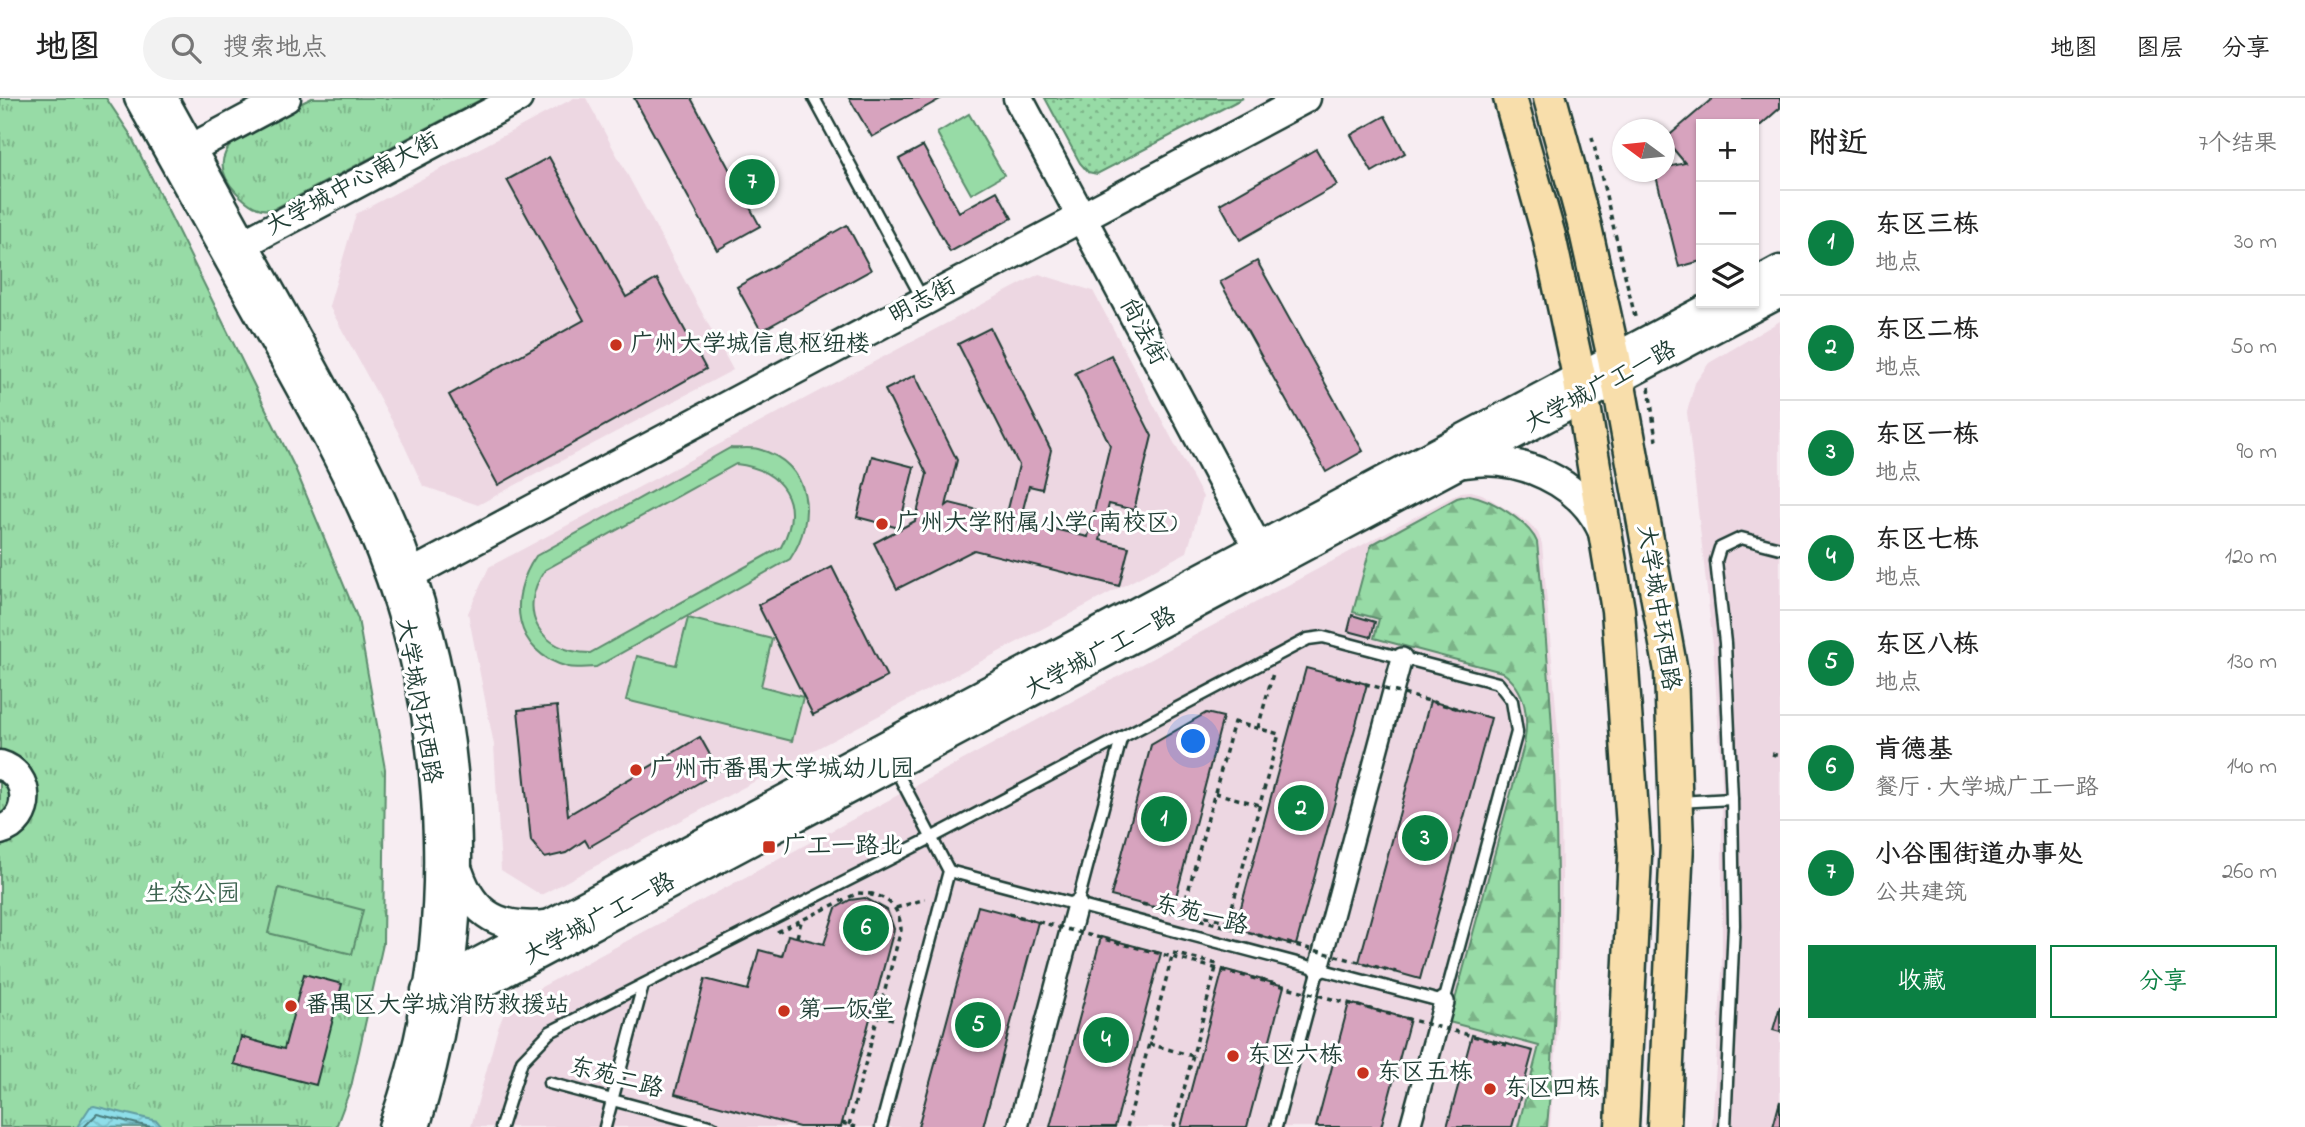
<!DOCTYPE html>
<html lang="zh">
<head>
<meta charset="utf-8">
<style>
	body { margin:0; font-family:"Indie Flower","LXGW WenKai TC",sans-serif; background:#f2f2f2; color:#222 }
	.controls { position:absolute; right:21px; top:21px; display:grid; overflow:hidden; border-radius:0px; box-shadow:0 2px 5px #0004 }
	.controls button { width:63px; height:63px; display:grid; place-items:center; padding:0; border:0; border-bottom:2px solid #e0e0e0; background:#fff; color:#222; font:35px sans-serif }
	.compass { position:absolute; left:1612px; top:21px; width:63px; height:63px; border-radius:50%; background:#fff; box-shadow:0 2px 5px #0004; rotate:285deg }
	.you { position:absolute; left:1194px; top:644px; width:24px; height:24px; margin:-18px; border:5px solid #fff; border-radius:50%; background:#1a73e8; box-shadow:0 0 0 10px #1a73e833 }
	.badge { display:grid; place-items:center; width:46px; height:46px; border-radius:50%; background:#0b8043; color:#fff; font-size:23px; font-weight:700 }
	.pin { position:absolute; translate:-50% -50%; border:4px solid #fff; box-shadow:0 2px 7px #0006 }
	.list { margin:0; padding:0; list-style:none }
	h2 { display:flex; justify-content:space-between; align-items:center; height:91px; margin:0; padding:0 28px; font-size:30px }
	h2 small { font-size:23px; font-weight:400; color:#767676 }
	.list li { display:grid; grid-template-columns:46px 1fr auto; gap:21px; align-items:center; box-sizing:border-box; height:105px; padding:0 28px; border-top:2px solid #e0e0e0 }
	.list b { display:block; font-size:26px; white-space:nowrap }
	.list p { margin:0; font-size:23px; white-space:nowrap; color:#767676 }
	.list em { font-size:23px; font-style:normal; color:#767676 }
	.actions { display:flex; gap:14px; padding:21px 28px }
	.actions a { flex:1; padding:16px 0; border:2px solid #0b8043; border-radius:0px; text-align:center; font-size:24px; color:#0b8043 }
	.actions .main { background:#0b8043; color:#fff }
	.icon { flex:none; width:38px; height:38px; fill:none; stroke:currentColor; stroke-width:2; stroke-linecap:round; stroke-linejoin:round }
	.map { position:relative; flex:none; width:1780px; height:1029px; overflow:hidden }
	header { display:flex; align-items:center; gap:42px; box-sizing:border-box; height:98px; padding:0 35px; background:#fff; border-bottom:2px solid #e0e0e0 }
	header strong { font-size:33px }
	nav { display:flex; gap:38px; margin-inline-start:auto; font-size:24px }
	.search { width:490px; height:63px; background:#f2f2f2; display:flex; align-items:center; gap:18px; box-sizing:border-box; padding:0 24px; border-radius:38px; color:#767676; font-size:26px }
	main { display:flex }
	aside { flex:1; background:#fff }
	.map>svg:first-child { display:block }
</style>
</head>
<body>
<header>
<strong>地图</strong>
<div class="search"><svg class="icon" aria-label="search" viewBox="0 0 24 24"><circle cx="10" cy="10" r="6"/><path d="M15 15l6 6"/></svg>搜索地点</div>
<nav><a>地图</a><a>图层</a><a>分享</a></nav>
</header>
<main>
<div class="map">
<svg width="1780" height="1029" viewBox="0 0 1780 1029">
	<defs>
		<pattern id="grass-dots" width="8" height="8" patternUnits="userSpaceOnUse" patternTransform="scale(1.75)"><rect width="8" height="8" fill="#97dba6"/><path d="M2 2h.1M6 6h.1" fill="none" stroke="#7bb388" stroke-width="1.8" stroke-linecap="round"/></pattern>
		<pattern id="forest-firs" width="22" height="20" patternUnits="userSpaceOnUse" patternTransform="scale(1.75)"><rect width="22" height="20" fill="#97dba6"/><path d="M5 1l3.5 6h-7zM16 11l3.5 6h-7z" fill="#7bb388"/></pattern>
		<pattern id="park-tufts" width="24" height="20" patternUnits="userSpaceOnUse" patternTransform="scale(1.75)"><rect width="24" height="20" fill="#97dba6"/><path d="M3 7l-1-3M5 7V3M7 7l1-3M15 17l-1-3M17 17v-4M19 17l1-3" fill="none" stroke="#7bb388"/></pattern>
		<pattern id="water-waves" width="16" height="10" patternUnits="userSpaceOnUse" patternTransform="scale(1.75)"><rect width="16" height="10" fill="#8edee9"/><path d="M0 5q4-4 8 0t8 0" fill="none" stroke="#7abfc8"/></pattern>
	</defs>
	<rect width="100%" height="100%" fill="#f7edf2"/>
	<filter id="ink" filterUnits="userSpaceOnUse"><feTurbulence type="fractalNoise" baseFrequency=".0143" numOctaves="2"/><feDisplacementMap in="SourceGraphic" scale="14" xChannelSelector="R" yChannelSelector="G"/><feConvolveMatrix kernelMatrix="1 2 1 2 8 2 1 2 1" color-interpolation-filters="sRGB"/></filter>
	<g filter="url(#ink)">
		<g fill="#edd7e2">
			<path d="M574,0H586L733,272L478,407L423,388L398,334L329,208L356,116Z"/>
			<path d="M1039,176L1093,193L1203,399L1187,454L541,797L501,772L494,647L468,515L489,469Z"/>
			<path d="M1780,223V1029H1712L1722,874V683L1713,547L1687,314L1695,285L1709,265Z"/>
			<path d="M1471,393L1482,396L1528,424L1538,435L1542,446L1560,657L1562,778L1559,917L1550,1029H471L498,930L505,913L519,901L1461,394Z"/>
		</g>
		<path fill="url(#grass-dots)" stroke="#5b8c6d" stroke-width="2" d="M1045,0H1243L1097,76L1088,74L1080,65Z"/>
		<path fill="url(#forest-firs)" stroke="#5b8c6d" stroke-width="2" d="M1469,397C1490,400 1529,424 1537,444C1557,639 1565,834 1547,1029H1518L1539,948L1449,924L1524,647C1529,619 1527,592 1502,574L1374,540L1379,521L1353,514L1371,447L1457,400Z"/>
		<g fill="url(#park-tufts)" stroke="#5b8c6d" stroke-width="2">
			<path d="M0,0H106L130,36L295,370L358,521L385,671L383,846L351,989L336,1029H0Z"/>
			<path d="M312,0H484L274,111C258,114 248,106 237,95C188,45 276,19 312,0Z"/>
		</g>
		<g fill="#97dba6" stroke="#5b8c6d" stroke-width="2" fill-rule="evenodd">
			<path d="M969,16L1004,77L971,96L937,35Z"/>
			<path d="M730,350C739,351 749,349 758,351C812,365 817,421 790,461L596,569C587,569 576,571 568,569C513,554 507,500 536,458ZM736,366C783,371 805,406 781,449L590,555C540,554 516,514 545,472Z"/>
			<path d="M688,520L772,541L761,588L803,599L792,643L626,602L637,558L676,567Z"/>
			<path d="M279,790L363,812L352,856L268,835Z"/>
		</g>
		<path fill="url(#water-waves)" stroke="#629ea1" stroke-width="2" d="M94,1008L157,1023L161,1028L77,1029L90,1009Z"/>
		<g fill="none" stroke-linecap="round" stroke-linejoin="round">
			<path stroke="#4b7d7c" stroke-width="2" d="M84,1029L97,1016L150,1029"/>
		</g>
		<g fill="#d7a3be" stroke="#1f3d34" stroke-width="2">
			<path d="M634,0H691L760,128L717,152Z"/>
			<path d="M849,0H942L872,39Z"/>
			<path d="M1713,0H1780V10L1754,33V26H1701V163L1679,169L1655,74H1664V70L1685,65L1665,41Z"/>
			<path d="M1385,18L1405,55L1372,74L1351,37Z"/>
			<path d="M923,48L959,114L997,93L1012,120L950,154L899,61Z"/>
			<path d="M1316,51L1337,87L1240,142L1220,106Z"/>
			<path d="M549,59L626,199L657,181L706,271L498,387L449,297L584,222L507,82Z"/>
			<path d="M847,127L871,172L761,233L737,189Z"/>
			<path d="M1257,163L1363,353L1326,374L1220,184Z"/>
			<path d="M990,230L1051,352L1042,391L1029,388L1020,423L1088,439L1110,347L1075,275L1111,257L1152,338L1134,412L1109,406L1100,442L1129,449L1119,488L974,452L897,491L874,445L915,423L927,376L885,292L915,277L957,362L946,408L950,405L1006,419L1019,367L958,246Z"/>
			<path d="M872,358L914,369L899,430L857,419Z"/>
			<path d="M832,469L887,579L813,617L758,507Z"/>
			<path d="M1352,517L1375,524L1371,539L1348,533Z"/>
			<path d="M1306,570L1367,586L1296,847L1235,831Z"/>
			<path d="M1430,603L1491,620L1420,881L1359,864Z"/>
			<path d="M557,608L568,717L700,639L719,673L589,749L585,742L566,755L545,760L531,743L518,612Z"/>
			<path d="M1206,615L1223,619L1172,814L1111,798L1151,647Z"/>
			<path d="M865,800L887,812L894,831L841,1029H799L675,996L705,881L748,892L759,852L782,858L788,837L824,846L836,810L850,802Z"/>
			<path d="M978,808L1038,824L983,1029H918Z"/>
			<path d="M1101,839L1161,855L1115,1029H1050Z"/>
			<path d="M1223,871L1284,888L1247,1029H1181Z"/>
			<path d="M304,876L342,886L316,987L234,966L241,939L284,951Z"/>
			<path d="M1349,905L1410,921L1381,1029H1316Z"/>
			<path d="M1780,908V934L1773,932Z"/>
			<path d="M1472,937L1533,953L1512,1029H1447Z"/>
			<path d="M1780,1003V1029H1773Z"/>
		</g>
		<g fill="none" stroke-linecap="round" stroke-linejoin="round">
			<defs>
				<g id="lane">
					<path d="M814,0L922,200"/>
					<path d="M1678,704L1732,701"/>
					<path d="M1077,807L1121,641"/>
					<path d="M549,985L713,1029"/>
					<path d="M501,1029L522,963L550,934L931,740L1308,541L1323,539L1498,585L1512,603L1517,634L1444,904L949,773"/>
					<path d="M605,1029L643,887"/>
					<path d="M881,1029L949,773L898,676"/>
					<path d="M1276,1029L1319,870"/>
					<path d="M1725,1029L1734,827L1732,701L1725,545L1716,463L1720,450L1741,440L1780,450"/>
				</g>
				<g id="street">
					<path d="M1319,870L1402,560"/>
					<path d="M1018,1029L1077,807"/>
					<path d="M1410,1029L1444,904"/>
				</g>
				<g id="secondary">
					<path d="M139,0C184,81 229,161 274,242C312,311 352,380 381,454C451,633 459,847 393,1029"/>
					<path d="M163,0C207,80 252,161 297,241C334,309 373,377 401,449C471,634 475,841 415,1029"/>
					<path d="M1018,0L1266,465"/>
					<path d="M175,59L286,0"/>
					<path d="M228,154L518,0"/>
					<path d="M1754,186L1780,172"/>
					<path d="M1465,365C1518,356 1581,383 1603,434"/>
					<path d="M394,485L1306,0"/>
					<path d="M0,667C32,676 33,723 0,732"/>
					<path d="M459,775C474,819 502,831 546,827"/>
					<path d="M426,892L1718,205"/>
					<path d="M422,918L1780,195"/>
				</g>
				<g id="primary">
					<path d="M1510,0L1549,138L1579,278L1618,512L1635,758L1622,1029"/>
					<path d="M1550,0L1585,129L1614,260L1671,573L1677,745L1664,1029"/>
				</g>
			</defs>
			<use href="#lane" stroke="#1f3d34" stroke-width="15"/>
			<use href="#street" stroke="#1f3d34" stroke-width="24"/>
			<use href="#secondary" stroke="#1f3d34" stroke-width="33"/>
			<use href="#primary" stroke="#1f3d34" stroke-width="37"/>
			<g stroke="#1f3d34" stroke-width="3.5" stroke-dasharray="5 5" stroke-linecap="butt">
				<path d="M1592,39L1636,223"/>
				<path d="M1649,289L1656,343"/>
				<path d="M1234,624L1279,636L1228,824L1183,812Z"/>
				<path d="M1258,630L1273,575"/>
				<path d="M1772,656L1780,658"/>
				<path d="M1215,695L1260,707"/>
				<path d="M896,810L925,801"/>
				<path d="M777,834L858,795L872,796"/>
				<path d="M797,839L801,824"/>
				<path d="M879,917L893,921"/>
				<path d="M1149,946L1193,958"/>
				<path d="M842,1025L856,1029"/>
				<path d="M849,1027L901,832C900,812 891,801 872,796L871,802"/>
				<path d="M1127,1029L1173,855L1217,866L1174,1029"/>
			</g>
			<use href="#lane" stroke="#fff" stroke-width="10"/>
			<use href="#street" stroke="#fff" stroke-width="19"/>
			<use href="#secondary" stroke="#fff" stroke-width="28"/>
			<use href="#primary" stroke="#f8deab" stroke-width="32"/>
			<g stroke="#1f3d34" stroke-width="3.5" stroke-dasharray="5 5" stroke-linecap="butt">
				<path d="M1336,578L1463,612"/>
				<path d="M1142,806L1396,874"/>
				<path d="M1009,816L1507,947"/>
			</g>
		</g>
	</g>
	<g fill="#c8321e" stroke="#fff" stroke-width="2.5">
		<circle cx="616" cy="247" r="7"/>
		<circle cx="882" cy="426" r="7"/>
		<circle cx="636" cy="672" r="7"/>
		<rect x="762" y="742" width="14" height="14" rx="3.5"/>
		<circle cx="291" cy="908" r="7"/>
		<circle cx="784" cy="913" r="7"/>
		<circle cx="1233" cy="958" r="7"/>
		<circle cx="1363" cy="975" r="7"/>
		<circle cx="1490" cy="991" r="7"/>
	</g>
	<g text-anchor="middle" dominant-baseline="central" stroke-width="6" stroke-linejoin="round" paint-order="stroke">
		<g font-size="24" fill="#1f3d34" stroke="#fff">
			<text transform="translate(353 87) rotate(-28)">大学城中心南大街</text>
			<text transform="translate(923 204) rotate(-28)">明志街</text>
			<text transform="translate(1142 234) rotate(62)">尚法街</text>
			<text transform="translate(1601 290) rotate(-28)">大学城广工一路</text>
			<text transform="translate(1657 510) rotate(81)">大学城中环西路</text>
			<text transform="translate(1101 556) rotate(-28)">大学城广工一路</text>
			<text transform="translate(417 603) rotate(80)">大学城内环西路</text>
			<text transform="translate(1201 818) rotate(15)">东苑一路</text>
			<text transform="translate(600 822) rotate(-28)">大学城广工一路</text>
			<text transform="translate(616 981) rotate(15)">东苑二路</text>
		</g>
		<g font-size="24" fill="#1f3d34" stroke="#fff" text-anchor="start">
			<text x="630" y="247">广州大学城信息枢纽楼</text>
			<text x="896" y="426">广州大学附属小学(南校区)</text>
			<text x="650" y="672">广州市番禺大学城幼儿园</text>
			<text x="783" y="749">广工一路北</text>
			<text x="305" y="908">番禺区大学城消防救援站</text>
			<text x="798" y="913">第一饭堂</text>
			<text x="1247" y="958">东区六栋</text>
			<text x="1377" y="975">东区五栋</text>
			<text x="1504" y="991">东区四栋</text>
		</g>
		<g font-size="24" fill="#3d6450" stroke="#fff">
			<text x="192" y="797">生态公园</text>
		</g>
	</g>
</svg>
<div class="controls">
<button>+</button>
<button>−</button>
<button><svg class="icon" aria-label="layers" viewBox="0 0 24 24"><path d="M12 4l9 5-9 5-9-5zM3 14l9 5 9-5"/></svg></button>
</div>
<svg class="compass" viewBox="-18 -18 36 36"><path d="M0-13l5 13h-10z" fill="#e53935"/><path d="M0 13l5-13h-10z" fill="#767676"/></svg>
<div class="you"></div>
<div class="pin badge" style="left:1164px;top:721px">1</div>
<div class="pin badge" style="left:1301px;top:710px">2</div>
<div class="pin badge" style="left:1425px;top:740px">3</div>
<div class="pin badge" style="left:1106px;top:942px">4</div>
<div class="pin badge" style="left:978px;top:927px">5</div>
<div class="pin badge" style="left:866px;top:830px">6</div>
<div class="pin badge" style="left:752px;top:84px">7</div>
</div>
<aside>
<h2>附近<small>7个结果</small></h2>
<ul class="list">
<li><span class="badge">1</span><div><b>东区三栋</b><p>地点</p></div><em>30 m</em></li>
<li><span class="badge">2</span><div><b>东区二栋</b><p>地点</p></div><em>50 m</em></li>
<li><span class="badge">3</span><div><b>东区一栋</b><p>地点</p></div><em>90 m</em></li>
<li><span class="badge">4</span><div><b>东区七栋</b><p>地点</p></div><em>120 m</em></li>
<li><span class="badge">5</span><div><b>东区八栋</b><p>地点</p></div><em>130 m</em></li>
<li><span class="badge">6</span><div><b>肯德基</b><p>餐厅 · 大学城广工一路</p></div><em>140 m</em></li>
<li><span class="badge">7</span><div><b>小谷围街道办事处</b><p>公共建筑</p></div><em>260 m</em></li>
</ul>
<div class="actions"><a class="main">收藏</a><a>分享</a></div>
</aside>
</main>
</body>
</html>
